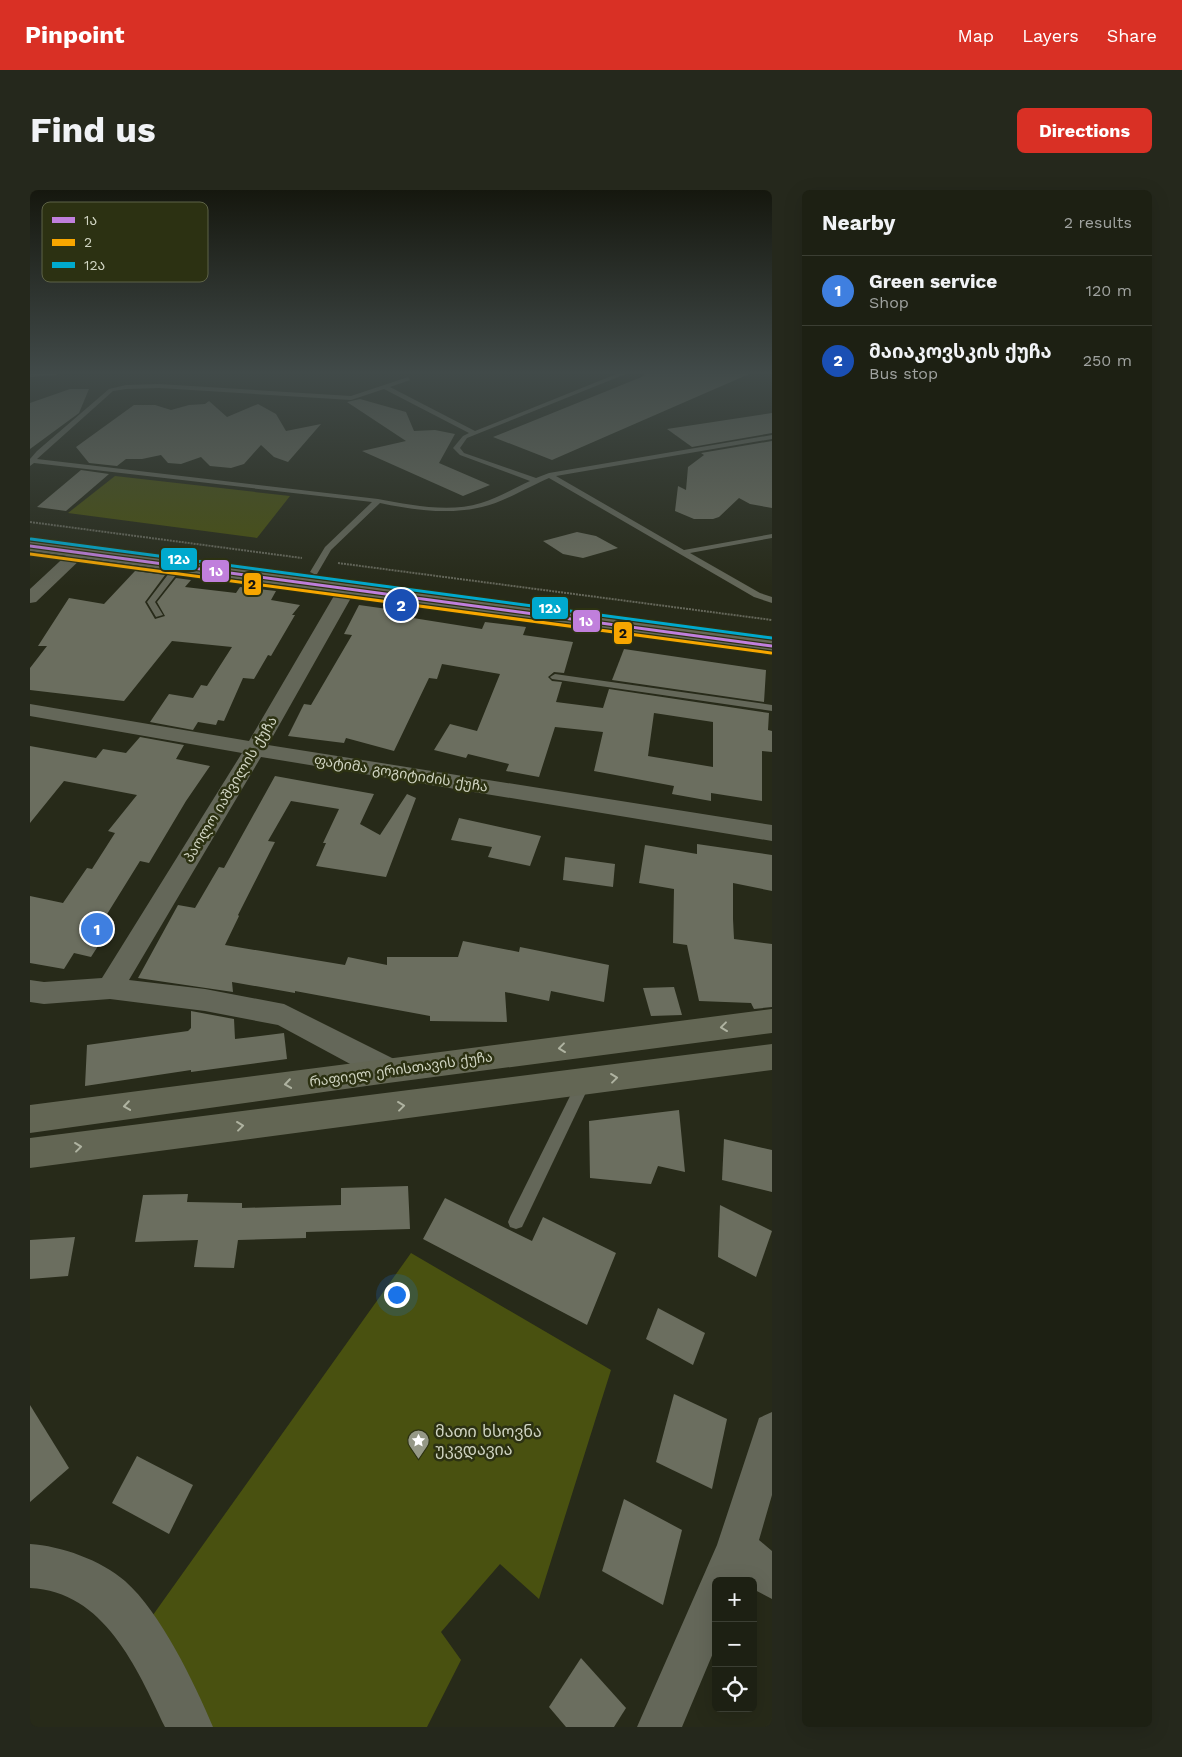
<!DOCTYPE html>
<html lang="en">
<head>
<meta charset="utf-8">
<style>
	body { margin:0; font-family:"Work Sans","Noto Sans Georgian",sans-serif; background:#25281c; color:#f1f3f6 }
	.controls { position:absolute; right:15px; bottom:15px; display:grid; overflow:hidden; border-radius:8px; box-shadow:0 5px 20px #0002 }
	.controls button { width:45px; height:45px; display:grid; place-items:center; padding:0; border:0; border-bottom:1px solid #3b3e33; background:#1d2013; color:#f1f3f6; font:25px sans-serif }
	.you { position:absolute; left:366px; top:1104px; width:18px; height:18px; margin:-12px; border:4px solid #fff; border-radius:50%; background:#1a73e8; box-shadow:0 0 0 8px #1a73e833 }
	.badge { display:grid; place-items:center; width:32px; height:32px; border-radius:50%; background:#d93025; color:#fff; font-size:16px; font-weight:700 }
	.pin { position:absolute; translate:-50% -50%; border:2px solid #fff; box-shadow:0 1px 5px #0006 }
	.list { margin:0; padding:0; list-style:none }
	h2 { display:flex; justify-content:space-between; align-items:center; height:65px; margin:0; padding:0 20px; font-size:21px }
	h2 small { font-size:16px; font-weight:400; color:#a0a3a0 }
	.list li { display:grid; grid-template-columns:32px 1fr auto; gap:15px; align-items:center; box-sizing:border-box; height:70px; padding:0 20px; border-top:1px solid #3b3e33 }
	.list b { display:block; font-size:19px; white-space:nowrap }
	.list p { margin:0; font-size:16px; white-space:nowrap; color:#a0a3a0 }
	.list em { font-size:16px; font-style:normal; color:#a0a3a0 }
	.icon { flex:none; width:28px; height:28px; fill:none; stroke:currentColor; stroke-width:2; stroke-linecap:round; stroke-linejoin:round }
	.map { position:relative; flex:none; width:742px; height:1537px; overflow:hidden; border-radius:8px }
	header { display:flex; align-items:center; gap:30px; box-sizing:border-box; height:70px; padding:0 25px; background:#d93025; color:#fff }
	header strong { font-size:24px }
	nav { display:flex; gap:28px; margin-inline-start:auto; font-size:18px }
	.intro { display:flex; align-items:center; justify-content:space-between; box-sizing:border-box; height:120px; padding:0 30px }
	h1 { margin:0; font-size:35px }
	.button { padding:12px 22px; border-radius:8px; background:#d93025; color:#fff; font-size:18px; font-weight:700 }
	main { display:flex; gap:30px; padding:0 30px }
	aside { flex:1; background:#1d2013; border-radius:8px; box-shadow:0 5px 20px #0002 }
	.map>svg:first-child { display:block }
</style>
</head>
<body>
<header>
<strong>Pinpoint</strong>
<nav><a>Map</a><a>Layers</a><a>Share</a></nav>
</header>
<div class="intro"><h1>Find us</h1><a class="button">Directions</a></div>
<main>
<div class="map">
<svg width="742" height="1537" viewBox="0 0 742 1537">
	<rect width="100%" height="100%" fill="#272a19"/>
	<g fill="#495110">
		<path d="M85,286L260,306L227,348L38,323Z"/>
		<path d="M381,1063L581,1180L509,1409L470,1374L411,1442L431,1470L397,1537H159L108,1446Z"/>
	</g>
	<g fill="#6b6e5f" fill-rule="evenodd">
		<path d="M613,181H726L522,270L463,247L614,186Z"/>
		<path d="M40,199H59L49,223L0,259V213Z"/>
		<path d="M330,209L376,222L384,241L405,240L425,244L409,273L460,295L433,306L332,261L376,251L317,212Z"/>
		<path d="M179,211L197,227L228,214L246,224L256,241L291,234L258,272L244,267L231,255L214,274L201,278L180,276L171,267L151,274L138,273L131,265L112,269H96L87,276L59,273L46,257L104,215H125L141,220L159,215L175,214Z"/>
		<path d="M742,223V243L662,257L637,239Z"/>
		<path d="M742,251V318L720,314L709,308L689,327L683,329H664L645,321L648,296L656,300L658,277L674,265L671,263Z"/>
		<path d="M51,280L79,284L36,321L7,317Z"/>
		<path d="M547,342L566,346L588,358L553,368L533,364L513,351Z"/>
		<path d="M105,381L135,385L115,412L125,429L135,426L127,412L146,388L161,390L155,397L206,403L210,397L246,401L241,410L270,415L262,425H265L241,466L238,465L224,489L213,488L194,531L188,530L186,535L168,532L163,540L120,532L139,504L163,508L171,495L177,496L202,457L142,451L94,511L0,500V478L17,456H8L39,408L74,414Z"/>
		<path d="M329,415L386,423L383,428L452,439L455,432L496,437L493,445L543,452L534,483L524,482L518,487L522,491L532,492L526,512L573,518L579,499L739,523L738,540L742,541V562L732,561V611L681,603V611L642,604L644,596L564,581L573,542L525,537L509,587L476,581L479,574L438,564L436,568L404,560L420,534L447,541L470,484L412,474L407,489L399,488L364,561L316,548L314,553L258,546L274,514L281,515L322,445L314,444ZM624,523L683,532V577L618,566Z"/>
		<path d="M594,459L736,480L734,512L582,490Z"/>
		<path d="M110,547L154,555L146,569L180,576L156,611L119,673L110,671L74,729L84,731L61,767L44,763L34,779L0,773V706L33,713L57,678L62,679L85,643L78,641L107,605L34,591L0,633V556L66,568L73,559L96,563Z"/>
		<path d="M245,586L344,604L330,634L350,645L377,604L386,608L356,687L286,676L296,653H293L309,619L261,611L238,651L245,652L208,725L209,726L195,755L315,775L318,767L357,775V767H428L433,751L489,762L490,757L579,775L574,812L521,801L519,811L475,802L477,832L400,831V826L265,801V803L202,792L203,802L108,788L148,715L165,718L189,677L194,678Z"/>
		<path d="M429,628L511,646L500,676L458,667L462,657L421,650Z"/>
		<path d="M667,654L742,665V701L703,693V729L704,749L742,754V817L724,819L721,813L669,811L657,755L643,753L644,699L609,693L615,655L667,664Z"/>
		<path d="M535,667L585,674L583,697L533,690Z"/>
		<path d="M644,797L652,825L621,826L613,798Z"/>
		<path d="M161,821L204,829L205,849L254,843L257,869L161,882V880L55,896L57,855L158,841L161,838Z"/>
		<path d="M649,920L655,982L628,976L621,994L560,988L559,931Z"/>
		<path d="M694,949L742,960V1002L692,990Z"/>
		<path d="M378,996L380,1039L276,1042V1048L208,1050L204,1078L164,1077L168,1050L105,1052L113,1005L158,1004L157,1012L212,1013V1018L311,1015V998Z"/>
		<path d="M415,1008L502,1051L513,1027L586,1063L557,1135L393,1049Z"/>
		<path d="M690,1015L742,1041L726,1087L688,1067Z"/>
		<path d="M45,1047L38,1086L0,1089V1050Z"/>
		<path d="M628,1118L675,1143L663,1175L616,1149Z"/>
		<path d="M644,1204L697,1229L682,1299L626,1272Z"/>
		<path d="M0,1215L39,1278L0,1312Z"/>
		<path d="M107,1266L163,1295L139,1344L82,1313Z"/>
		<path d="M594,1309L652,1340L633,1415L572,1381Z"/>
		<path d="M551,1468L596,1518L584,1537H536L519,1517Z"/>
	</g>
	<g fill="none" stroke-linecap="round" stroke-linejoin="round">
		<g stroke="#65675a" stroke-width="2" stroke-dasharray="2 1" stroke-linecap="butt">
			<path d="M0,332L272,368"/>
			<path d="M308,373L742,430"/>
		</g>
		<g fill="#646759" fill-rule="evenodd">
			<path d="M594,181H603L437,248L430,258L434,263L506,288L519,283L742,245V249L526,286L654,360L742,344V348L660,363L730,403L742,407V413L724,407L519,288C500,296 472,313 452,317C419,325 383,320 350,313L301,360L287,384H284L280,382L295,357L342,312L4,273L0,276V269L7,261L79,199L96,195L129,194L321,206L378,187L380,190L360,197L445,241ZM129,198L321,210L354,199L439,243L433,246L423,258L430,265L500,291C484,298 468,308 451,313C419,323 380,315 348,309L7,269L83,201L96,199Z"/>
			<path d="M146,374L153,376L125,412L133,425L126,427L117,412Z"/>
			<path d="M525,484L742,515V521L522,489L520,487Z"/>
			<path d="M554,886L559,888L561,892L492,1037L486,1039L480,1037L478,1032L480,1027L549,888Z"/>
		</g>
		<g fill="#646759" fill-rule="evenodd">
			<path d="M0,181H32L26,185L0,187Z"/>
			<path d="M49,357L55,359L57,362L55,365L6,412L0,413V399L43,359Z"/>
			<path d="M317,394L323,395L326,399L238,555L742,635V651L231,567L99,790L175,799L254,814L368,871L372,880L368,889L358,892L348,889L248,835L175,821L80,809L14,814L0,812V790L14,792L72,788L212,563L0,526V514L219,551L308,399L311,395Z"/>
			<path d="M742,1222V1305L729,1350L742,1361V1409L723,1399V1391H686V1456L652,1537H607L687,1355L729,1228Z"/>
		</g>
		<path fill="#646759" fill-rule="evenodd" d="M0,1354C31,1356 71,1370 95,1391C131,1423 164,1492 183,1537H135C107,1478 74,1401 0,1398Z"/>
		<path fill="#666858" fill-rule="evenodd" d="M0,351L742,450V462L0,361Z"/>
		<g fill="#636654" fill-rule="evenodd">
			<path d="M742,819V843L358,893L0,943V915Z"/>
			<path d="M742,854V880L0,978V948Z"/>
		</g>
		<defs>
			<path id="bus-1" d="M0,356L742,456"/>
			<path id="bus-2" d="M0,364L741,463"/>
			<path id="bus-3" d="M1,349L742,448"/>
		</defs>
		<use href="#bus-1" stroke="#2c3112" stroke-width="5.5"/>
		<use href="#bus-2" stroke="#2c3112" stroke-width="5.5"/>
		<use href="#bus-3" stroke="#2c3112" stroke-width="5.5"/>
		<use href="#bus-1" stroke="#c07fdc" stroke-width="3"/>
		<use href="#bus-2" stroke="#f7a600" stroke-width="3"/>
		<use href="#bus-3" stroke="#00a9ce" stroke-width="3"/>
	</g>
	<defs><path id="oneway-chevron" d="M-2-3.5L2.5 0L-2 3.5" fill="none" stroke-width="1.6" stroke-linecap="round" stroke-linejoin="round" transform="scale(1.25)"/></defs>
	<g stroke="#afb3a1">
		<use href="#oneway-chevron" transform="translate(694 837) rotate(173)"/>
		<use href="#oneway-chevron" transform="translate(532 858) rotate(173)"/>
		<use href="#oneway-chevron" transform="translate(584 888) rotate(-7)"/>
		<use href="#oneway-chevron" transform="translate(258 894) rotate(172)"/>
		<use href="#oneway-chevron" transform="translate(97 916) rotate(172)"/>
		<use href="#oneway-chevron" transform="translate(371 916) rotate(-7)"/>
		<use href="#oneway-chevron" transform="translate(210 936) rotate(-7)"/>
		<use href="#oneway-chevron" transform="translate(48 957) rotate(-7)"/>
	</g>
	<linearGradient id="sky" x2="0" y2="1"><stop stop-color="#15170e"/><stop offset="0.46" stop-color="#414a49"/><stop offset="1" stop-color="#414a49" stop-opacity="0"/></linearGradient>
	<rect width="742" height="397" fill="url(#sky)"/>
	<defs>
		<symbol id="sight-pin" viewBox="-11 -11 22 30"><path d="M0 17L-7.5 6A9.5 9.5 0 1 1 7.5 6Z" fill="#959887" stroke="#2c3112"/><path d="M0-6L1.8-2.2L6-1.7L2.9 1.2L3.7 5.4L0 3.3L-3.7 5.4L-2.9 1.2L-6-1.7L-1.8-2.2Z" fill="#fff"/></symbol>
	</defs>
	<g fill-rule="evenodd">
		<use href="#sight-pin" x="376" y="1238" width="25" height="34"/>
	</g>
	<g text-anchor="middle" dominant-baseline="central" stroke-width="5" stroke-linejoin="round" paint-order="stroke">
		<g font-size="14" fill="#d0d4c2" stroke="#2c3112">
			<text transform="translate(371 583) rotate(9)">ფატიმა გოგიტიძის ქუჩა</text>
			<text transform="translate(200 599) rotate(-59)">პაოლო იაშვილის ქუჩა</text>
			<text transform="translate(371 879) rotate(-8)">რაფიელ ერისთავის ქუჩა</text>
		</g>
		<g font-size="16" fill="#d0d4c2" stroke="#2c3112" text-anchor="start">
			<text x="405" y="1241">მათი ხსოვნა<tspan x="405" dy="18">უკვდავია</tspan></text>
		</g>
	</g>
	<rect x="12" y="12" width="166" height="80" rx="8" fill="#2c3112" stroke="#5d6247" stroke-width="1"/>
	<rect x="22" y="27" width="23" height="6" fill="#c07fdc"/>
	<rect x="22" y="49" width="23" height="7" fill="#f7a600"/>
	<rect x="22" y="72" width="23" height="6" fill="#00a9ce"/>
	<g font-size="14" fill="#d0d4c2">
		<text x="54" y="35">1ა</text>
		<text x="54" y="57">2</text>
		<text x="54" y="80">12ა</text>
	</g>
	<g stroke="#2c3112" stroke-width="2">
		<rect x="130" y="357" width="38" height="24" rx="5" fill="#00a9ce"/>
		<rect x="171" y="369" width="29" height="24" rx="5" fill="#c07fdc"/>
		<rect x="213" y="382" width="19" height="24" rx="5" fill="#f7a600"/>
		<rect x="501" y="406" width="38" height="24" rx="5" fill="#00a9ce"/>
		<rect x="542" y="419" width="29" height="24" rx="5" fill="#c07fdc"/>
		<rect x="583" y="431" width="20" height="24" rx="5" fill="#f7a600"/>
	</g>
	<g font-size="14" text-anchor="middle" font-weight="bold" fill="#fff">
		<text x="149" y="374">12ა</text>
		<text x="186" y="386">1ა</text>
		<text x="520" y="423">12ა</text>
		<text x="556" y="436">1ა</text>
	</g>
	<g font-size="14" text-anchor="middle" font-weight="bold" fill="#111">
		<text x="222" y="399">2</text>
		<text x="593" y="448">2</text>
	</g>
</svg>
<div class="controls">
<button>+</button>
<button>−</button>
<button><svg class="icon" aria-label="locate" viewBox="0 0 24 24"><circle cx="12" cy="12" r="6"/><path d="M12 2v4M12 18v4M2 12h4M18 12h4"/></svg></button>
</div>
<div class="you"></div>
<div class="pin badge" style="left:67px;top:739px;background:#3f7fe0">1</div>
<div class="pin badge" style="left:371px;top:415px;background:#1a4fb4">2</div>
</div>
<aside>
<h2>Nearby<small>2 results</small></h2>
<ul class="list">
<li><span class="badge" style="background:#3f7fe0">1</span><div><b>Green service</b><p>Shop</p></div><em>120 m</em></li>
<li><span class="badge" style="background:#1a4fb4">2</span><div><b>მაიაკოვსკის ქუჩა</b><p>Bus stop</p></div><em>250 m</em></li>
</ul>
</aside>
</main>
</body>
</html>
